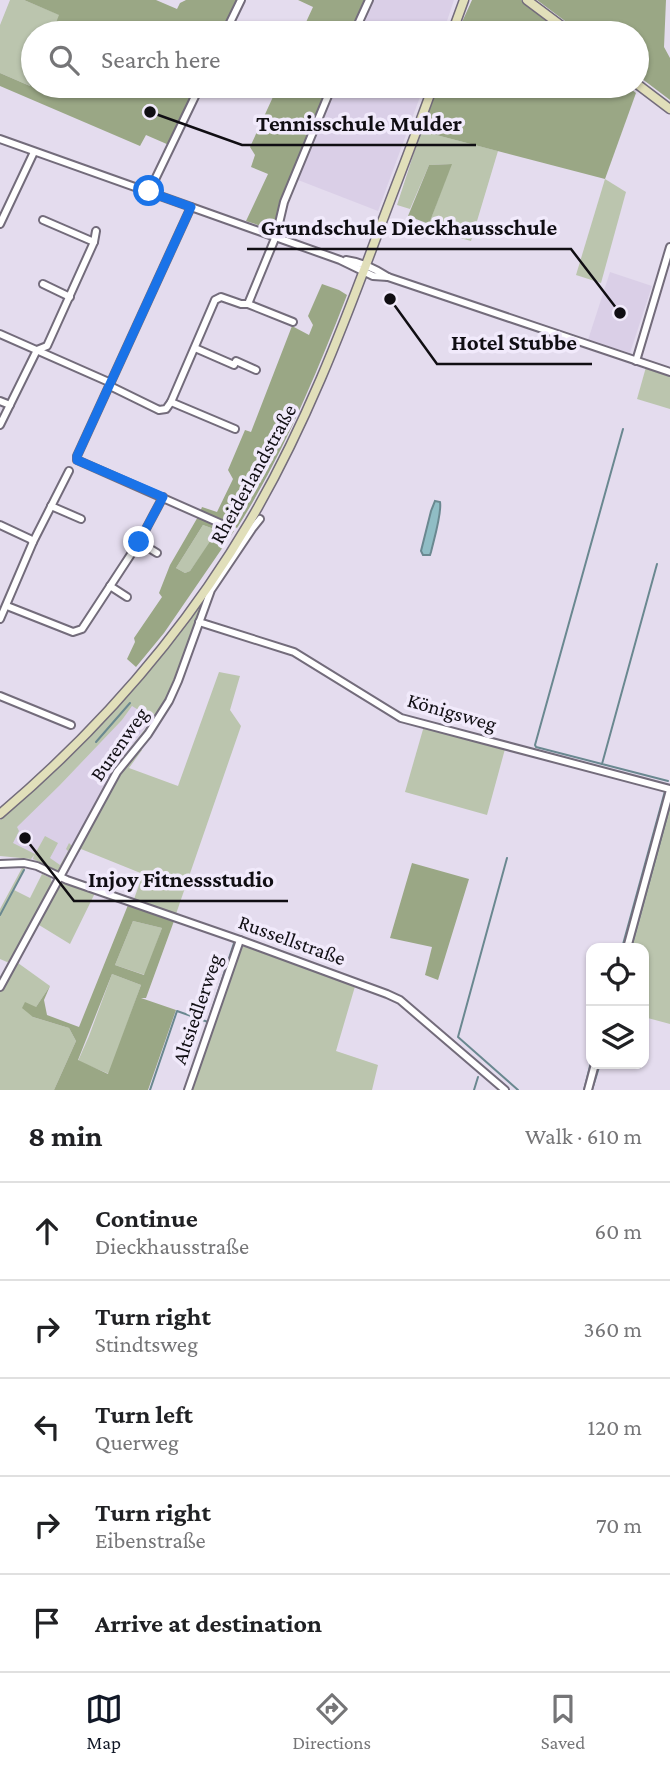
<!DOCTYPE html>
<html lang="en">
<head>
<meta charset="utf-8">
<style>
	body { margin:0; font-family:"Crimson Pro",serif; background:#f2f2f2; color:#202124 }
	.controls { position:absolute; right:21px; bottom:21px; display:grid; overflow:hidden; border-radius:14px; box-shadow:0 2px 5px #0004 }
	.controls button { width:63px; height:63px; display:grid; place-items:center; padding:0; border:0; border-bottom:2px solid #e0e0e0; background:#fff; color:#202124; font:35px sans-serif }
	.stop { position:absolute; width:21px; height:21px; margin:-16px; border:5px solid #1a73e8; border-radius:50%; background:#fff }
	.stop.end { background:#1a73e8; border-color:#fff; box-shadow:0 2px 7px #0008 }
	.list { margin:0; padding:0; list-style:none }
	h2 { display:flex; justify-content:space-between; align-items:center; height:91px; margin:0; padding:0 28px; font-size:30px }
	h2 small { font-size:23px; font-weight:400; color:#757577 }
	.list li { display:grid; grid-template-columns:46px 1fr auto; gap:21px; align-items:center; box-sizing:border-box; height:98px; padding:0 28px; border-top:2px solid #e0e0e0 }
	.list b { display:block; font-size:26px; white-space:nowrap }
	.list p { margin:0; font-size:23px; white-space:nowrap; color:#757577 }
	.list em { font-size:23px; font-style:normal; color:#757577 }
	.icon { flex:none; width:38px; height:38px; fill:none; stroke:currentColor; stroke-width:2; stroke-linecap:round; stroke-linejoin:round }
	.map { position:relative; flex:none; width:670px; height:1090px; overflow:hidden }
	.search { position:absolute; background:#fff; box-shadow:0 2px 5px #0004; left:21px; right:21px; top:21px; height:77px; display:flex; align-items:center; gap:18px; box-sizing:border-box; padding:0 24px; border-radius:38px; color:#757577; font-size:26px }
	.sheet { height:581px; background:#fff }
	nav { display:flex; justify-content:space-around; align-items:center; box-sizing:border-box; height:98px; border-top:2px solid #e0e0e0; background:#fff; font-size:19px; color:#757577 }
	nav a { display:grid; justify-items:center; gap:4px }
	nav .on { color:#111827 }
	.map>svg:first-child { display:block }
</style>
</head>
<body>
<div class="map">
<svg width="670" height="1090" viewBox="0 0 670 1090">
	<rect width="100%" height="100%" fill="#e4dcee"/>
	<g fill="#dacfe7">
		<path d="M373,0H454L443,33H359Z"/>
		<path d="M337,86H424L378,211L298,180Z"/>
		<path d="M610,272L652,286L630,353L588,340Z"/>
		<path d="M132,705L153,718L119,762L59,867L56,869L31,859L17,855L0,827L22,820L60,785L122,720Z"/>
	</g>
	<g fill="#bbc5ae">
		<path d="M10,0H24L60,15L52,33H33V78L30,86L0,73V25Z"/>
		<path d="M421,131L498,151L471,241L449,235L447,239L426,232L451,164L429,165L410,209L397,205Z"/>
		<path d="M605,179L626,192L601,283L576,275Z"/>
		<path d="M646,367L670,375V409L637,399Z"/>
		<path d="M203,525L214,529L212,540L190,571L185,573L176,568Z"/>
		<path d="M208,592L168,700L153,724L118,768L115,767L119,762L153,719L132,706L122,720L60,785L17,827L19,831L13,843L35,854L45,836L58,843L50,858L60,865L68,851L66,849L69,843L73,847L61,870L58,871L33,859L34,855L31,859L0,856V820C79,755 142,670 208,592Z"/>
		<path d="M219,672L240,676L230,710L241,726L176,914L134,899L143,874L81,849L79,852L78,851L123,768L137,749L142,750L129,768L178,786Z"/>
		<path d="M424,726L505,749L487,815L405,792Z"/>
		<path d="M670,806V1024L644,1017V948H632Z"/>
		<path d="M22,868H25L14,890L30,898L42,874L51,878L52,884L12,961L7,962L0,959V909Z"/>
		<path d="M61,882H65L95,893L70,944L39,925L31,940L30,938Z"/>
		<path d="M133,921L162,928L145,975L115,965Z"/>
		<path d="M241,944L356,983L336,1051L378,1065L372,1090H191Z"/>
		<path d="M18,963L50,986L36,1007L33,1017L69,1028L76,1041L54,1090H0V991L15,964Z"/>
		<path d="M112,974L141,985L109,1074L78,1061L89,1036Z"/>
	</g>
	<g fill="#9aa785" fill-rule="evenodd">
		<path d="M24,0H156L177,9L180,3L186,0H237L221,33H52L59,15Z"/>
		<path d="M298,0H365L351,33H301L313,7Z"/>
		<path d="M472,0H521L562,33H457Z"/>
		<path d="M537,0H666L664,47L670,58V100L637,75V33H581Z"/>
		<path d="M0,73L30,86L33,78V86H197L169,145L146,135L140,146L0,86Z"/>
		<path d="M278,86H329L280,203L273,230L246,221L268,174L251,167L255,155L250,147Z"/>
		<path d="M437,86H627L636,93L605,179L421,131Z"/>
		<path d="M452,164L429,224L408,216L429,165Z"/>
		<path d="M322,284L339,290L347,295C316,375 283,455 237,528L200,512L202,507L217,512L233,479L228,470L245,430L251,432L292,326L309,335L313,325L308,316Z"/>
		<path d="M199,515L219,523L214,533V529L203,525L176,568L185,573L190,571L211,540L213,535L225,541L232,530L234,531L164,633L136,667L127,659L135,642L134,638L162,597L159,593L170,565Z"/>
		<path d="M412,863L469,879L438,980L425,975L432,947L390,938Z"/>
		<path d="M128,905L174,921L146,998H141L176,1010L148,1090H54L76,1041L69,1028L33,1017L22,1008L25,1002L36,1007L50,986L44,1000L47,1015L79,1027ZM133,921L162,928L144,975L115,965ZM112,974L141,985L108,1074L78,1060Z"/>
	</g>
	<path fill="#90bdc5" stroke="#6a8890" stroke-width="2" d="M435,501L440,502C442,513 434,539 431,552L430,555H423L421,551L431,511Z"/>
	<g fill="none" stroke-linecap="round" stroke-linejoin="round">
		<g stroke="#6a8890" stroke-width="2">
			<path d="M657,564L602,764L668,781"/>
			<path d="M96,742L130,703"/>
			<path d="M602,764L536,747L535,745L623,429"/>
			<path d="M507,858L458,1037L518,1090"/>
			<path d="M0,915L24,870"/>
			<path d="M622,948L665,791"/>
			<path d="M631,948L670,805"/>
			<path d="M150,1090L177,1011L208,1022L234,943"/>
			<path d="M474,1090L478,1077"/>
			<path d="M584,1090L591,1062"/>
			<path d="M592,1090L600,1064"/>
		</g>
		<defs>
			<g id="street">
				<path d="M225,33L241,0"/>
				<path d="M354,33L369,0"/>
				<path d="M0,139L340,260L373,276L388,277"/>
				<path d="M149,192L200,86"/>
				<path d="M191,207L77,456V460L224,525"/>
				<path d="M43,220L94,242"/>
				<path d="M0,224L34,152"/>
				<path d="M346,260C362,262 374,268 388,277L670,372"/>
				<path d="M43,284L70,297"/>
				<path d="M248,304L293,322"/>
				<path d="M0,334L111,383"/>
				<path d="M195,348L234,365L236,361L256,370"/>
				<path d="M636,361L670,247"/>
				<path d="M110,386L159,410L166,409L171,402L215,300L221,297L241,304H248L276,236L284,202L332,86"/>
				<path d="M0,401L10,405"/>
				<path d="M171,402L235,429"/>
				<path d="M0,425L37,350L47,346L94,242L96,231"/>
				<path d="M51,506L81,519"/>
				<path d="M0,525L30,539L33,542"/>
				<path d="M139,542L157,553"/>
				<path d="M110,586L127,597"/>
				<path d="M7,606L73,632L82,629L139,542L163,497"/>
				<path d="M0,619L33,542L69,471"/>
				<path d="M199,622L294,652L401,718L670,789"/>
				<path d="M0,696L71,725"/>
				<path d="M0,864L24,863L37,866L67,880L240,940L387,994L400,1000L505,1090"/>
				<path d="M627,948L670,790"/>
				<path d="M0,987L117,772L148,734L169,701L178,681L211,590L252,529L260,519"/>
				<path d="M188,1090L240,940"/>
				<path d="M588,1090L595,1064"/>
			</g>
			<g id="secondary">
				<path d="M527,0L571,33"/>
				<path d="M452,33L464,0"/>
				<path d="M637,84L670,109"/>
				<path d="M0,814C99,730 184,633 250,521C304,429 342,330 379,230C397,182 416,134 433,86"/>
			</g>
		</defs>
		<use href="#street" stroke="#736c7b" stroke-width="10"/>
		<use href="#secondary" stroke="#736c7b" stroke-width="11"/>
		<use href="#street" stroke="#fff" stroke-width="6"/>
		<use href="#secondary" stroke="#e1dfba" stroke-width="8"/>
	</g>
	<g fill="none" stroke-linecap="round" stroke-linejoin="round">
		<path stroke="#1a73e8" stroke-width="9" d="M139,542L163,497L77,460V456L191,207L149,192V191"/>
	</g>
	<g text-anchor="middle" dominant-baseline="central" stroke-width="7" stroke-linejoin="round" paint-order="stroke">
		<g font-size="21" fill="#100e13" stroke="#f1eafb">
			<text transform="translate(253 474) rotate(-61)">Rheiderlandstraße</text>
			<text transform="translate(452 712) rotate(16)">Königsweg</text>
			<text transform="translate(119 744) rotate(-55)">Burenweg</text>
			<text transform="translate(292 940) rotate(20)">Russellstraße</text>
			<text transform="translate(197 1009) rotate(-71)">Altsiedlerweg</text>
		</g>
	</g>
	<path fill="none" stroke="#100e13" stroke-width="2.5" d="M150 112L242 145H476M620 313L571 249H247M390 299L437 364H592M25 838L74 901H288"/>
	<g fill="#100e13" stroke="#f1eafb" stroke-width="2.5">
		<circle cx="150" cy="112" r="7"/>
		<circle cx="620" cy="313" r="7"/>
		<circle cx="390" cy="299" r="7"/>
		<circle cx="25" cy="838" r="7"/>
	</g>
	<g font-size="23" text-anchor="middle" font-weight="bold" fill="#100e13" stroke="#f1eafb" stroke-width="7" stroke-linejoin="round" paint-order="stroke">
		<text x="359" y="131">Tennisschule Mulder</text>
		<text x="409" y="235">Grundschule Dieckhausschule</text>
		<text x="514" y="350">Hotel Stubbe</text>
		<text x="181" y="887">Injoy Fitnessstudio</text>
	</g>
</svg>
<div class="controls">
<button><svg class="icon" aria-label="locate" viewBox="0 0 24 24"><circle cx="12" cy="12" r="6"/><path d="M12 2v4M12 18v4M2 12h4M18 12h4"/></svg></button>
<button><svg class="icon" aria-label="layers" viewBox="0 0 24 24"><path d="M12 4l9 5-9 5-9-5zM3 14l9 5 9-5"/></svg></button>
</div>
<div class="stop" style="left:149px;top:191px"></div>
<div class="stop end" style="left:139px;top:542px"></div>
<div class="search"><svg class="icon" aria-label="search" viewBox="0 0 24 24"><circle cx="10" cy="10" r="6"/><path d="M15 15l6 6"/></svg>Search here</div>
</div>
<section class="sheet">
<h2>8 min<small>Walk · 610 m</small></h2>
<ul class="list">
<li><svg class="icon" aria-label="ahead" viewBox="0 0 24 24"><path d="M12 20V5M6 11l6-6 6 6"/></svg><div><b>Continue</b><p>Dieckhausstraße</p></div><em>60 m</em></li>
<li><svg class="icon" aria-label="right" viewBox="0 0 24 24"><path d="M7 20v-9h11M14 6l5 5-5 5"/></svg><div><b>Turn right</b><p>Stindtsweg</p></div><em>360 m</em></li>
<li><svg class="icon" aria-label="left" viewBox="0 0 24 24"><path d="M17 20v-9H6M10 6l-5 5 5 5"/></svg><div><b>Turn left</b><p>Querweg</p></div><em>120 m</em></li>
<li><svg class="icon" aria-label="right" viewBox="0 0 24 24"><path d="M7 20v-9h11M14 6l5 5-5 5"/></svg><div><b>Turn right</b><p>Eibenstraße</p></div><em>70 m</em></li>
<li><svg class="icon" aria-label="arrive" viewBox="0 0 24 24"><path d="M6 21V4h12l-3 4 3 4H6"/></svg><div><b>Arrive at destination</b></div></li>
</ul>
</section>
<nav>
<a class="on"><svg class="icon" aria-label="map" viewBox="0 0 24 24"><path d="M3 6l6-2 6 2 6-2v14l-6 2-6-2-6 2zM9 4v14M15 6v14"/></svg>Map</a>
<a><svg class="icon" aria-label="directions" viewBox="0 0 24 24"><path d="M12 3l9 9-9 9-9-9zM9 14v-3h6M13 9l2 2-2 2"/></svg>Directions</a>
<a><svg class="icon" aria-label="saved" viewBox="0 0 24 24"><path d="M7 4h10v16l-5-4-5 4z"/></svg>Saved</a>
</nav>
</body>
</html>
